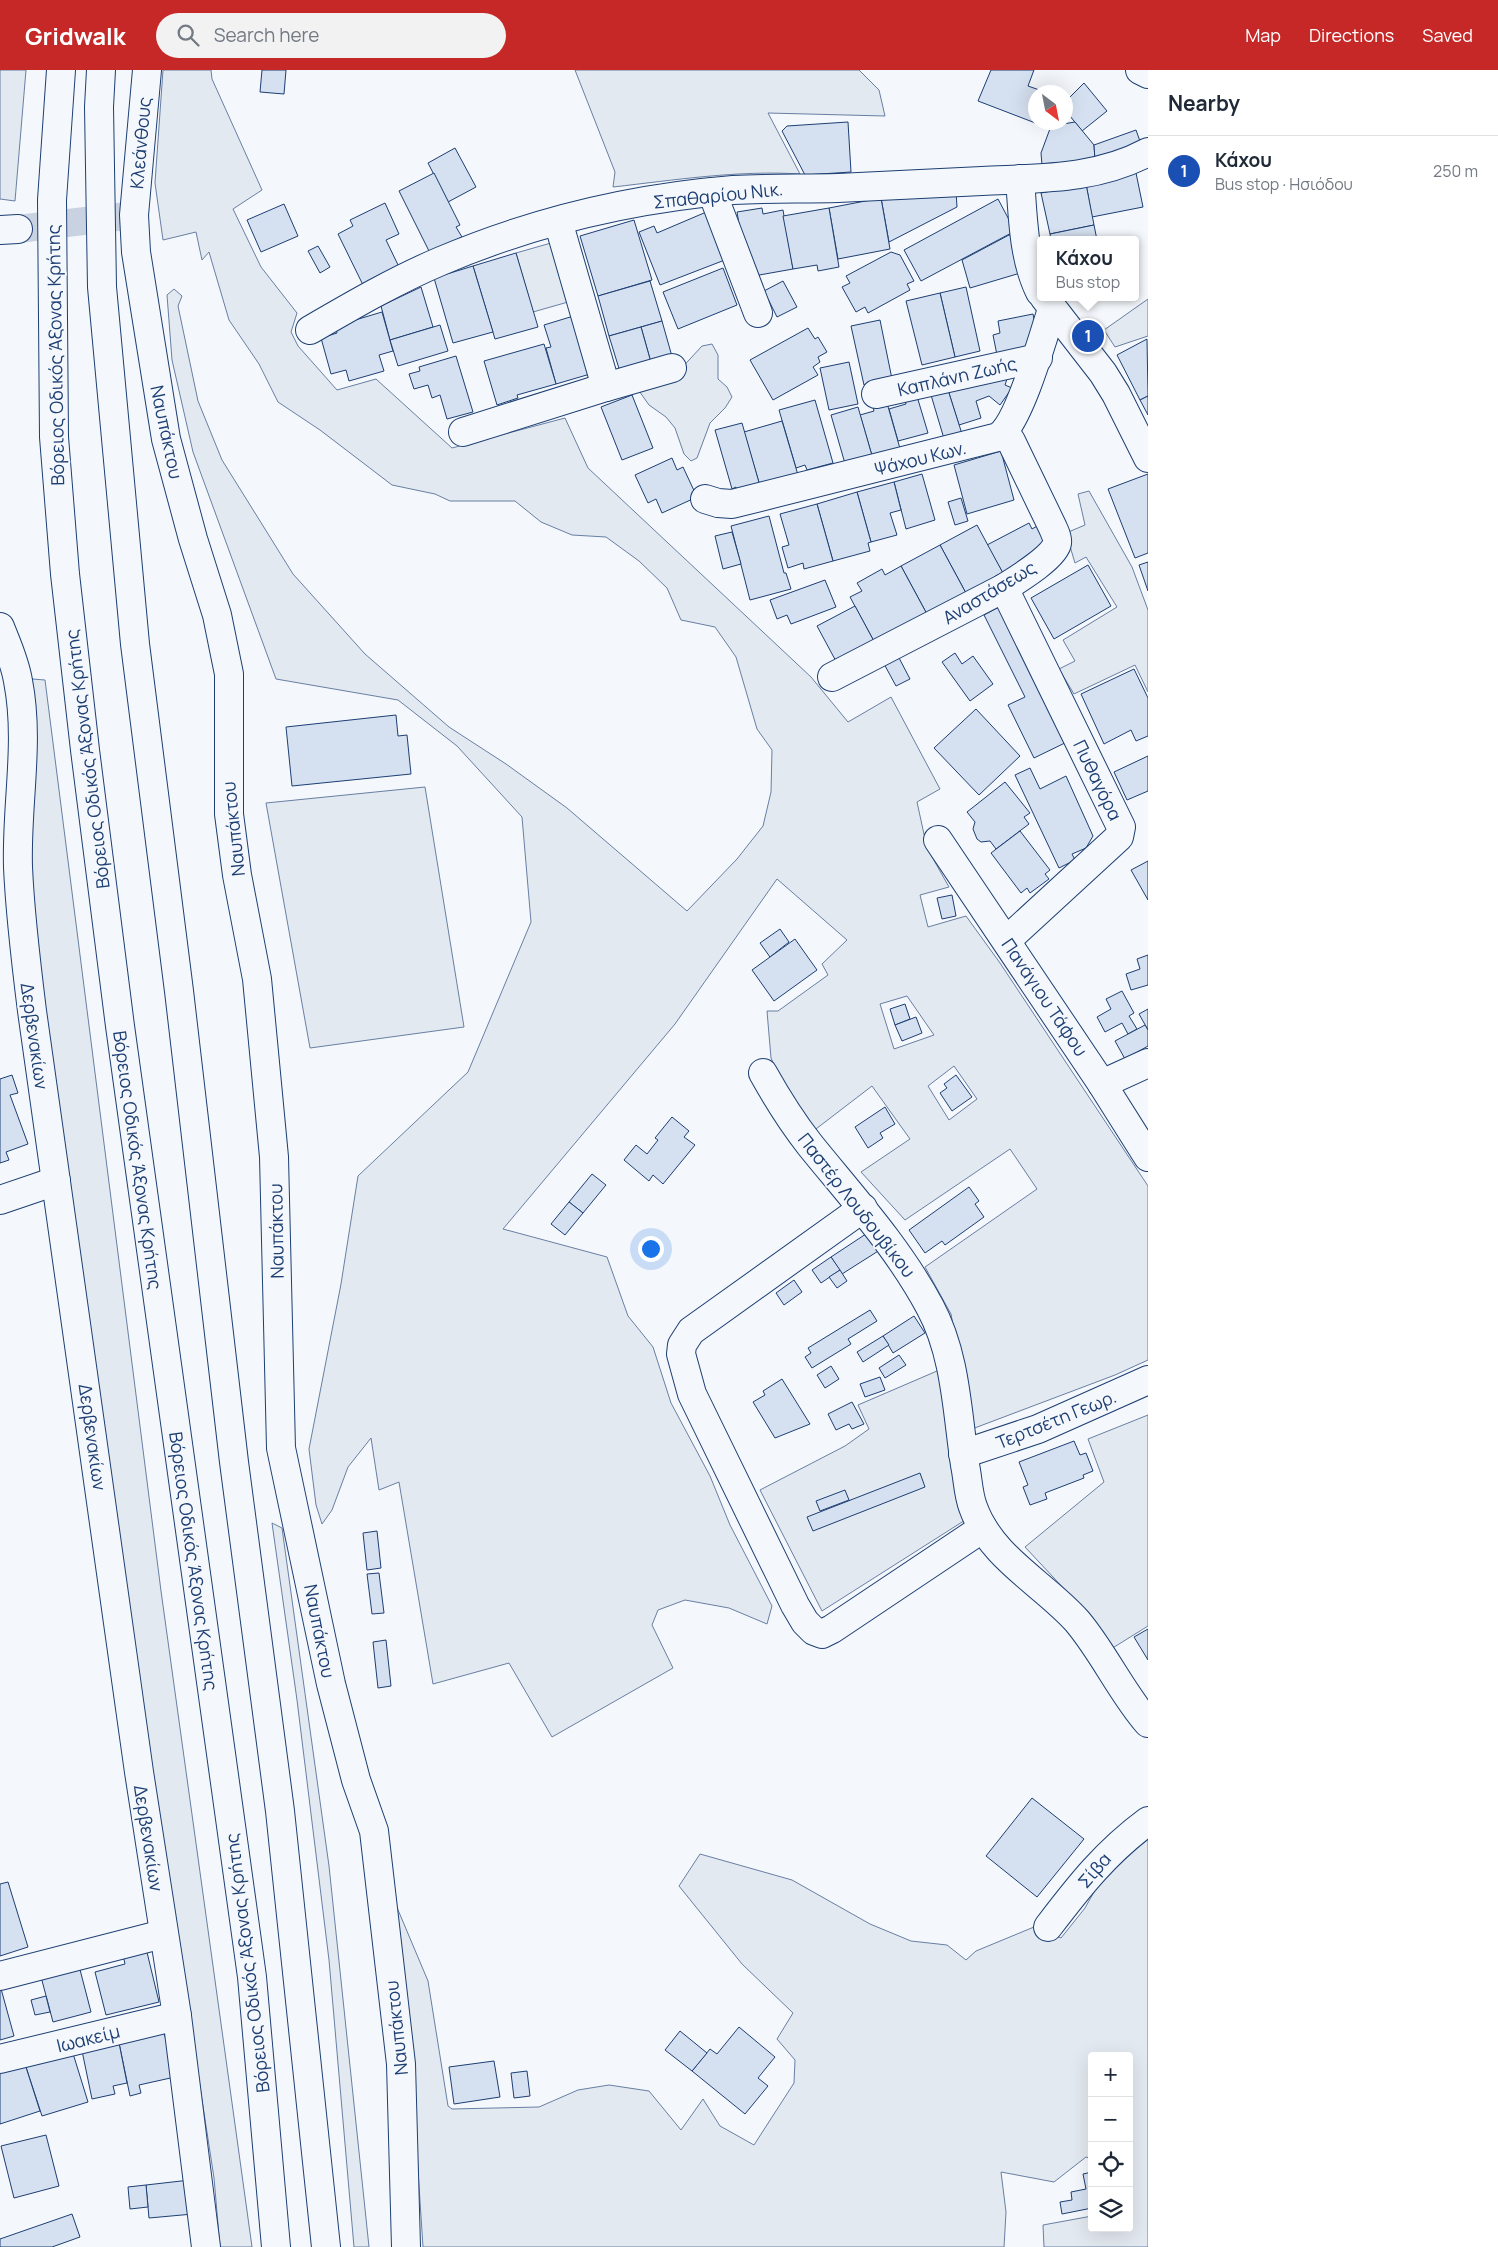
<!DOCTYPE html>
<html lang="en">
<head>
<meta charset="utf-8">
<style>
	body { margin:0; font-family:Manrope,sans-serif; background:#f2f2f3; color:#1f2937 }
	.controls { position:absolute; right:15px; bottom:15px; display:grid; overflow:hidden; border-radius:5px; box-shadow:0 5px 20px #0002 }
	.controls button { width:45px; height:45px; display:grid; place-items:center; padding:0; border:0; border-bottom:1px solid #e0e1e3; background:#fff; color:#1f2937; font:25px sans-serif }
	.compass { position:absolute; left:1028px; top:15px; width:45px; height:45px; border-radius:50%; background:#fff; box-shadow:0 5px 20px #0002; rotate:148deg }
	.you { position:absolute; left:650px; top:1178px; width:18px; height:18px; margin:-12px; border:4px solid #fff; border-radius:50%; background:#1a73e8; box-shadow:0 0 0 8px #1a73e833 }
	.badge { display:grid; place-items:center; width:32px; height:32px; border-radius:50%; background:#c62828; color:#fff; font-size:16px; font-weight:700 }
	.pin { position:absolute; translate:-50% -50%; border:2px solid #fff; box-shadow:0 1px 5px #0006 }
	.popup { position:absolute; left:1037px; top:166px; width:102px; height:65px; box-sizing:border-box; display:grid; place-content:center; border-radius:5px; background:#fff; filter:drop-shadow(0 1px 4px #0005); font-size:16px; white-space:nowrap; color:#747a83 }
	.popup b { font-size:19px; color:#1f2937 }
	.popup::after { content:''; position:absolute; left:50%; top:100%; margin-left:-10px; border:10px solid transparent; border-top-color:#fff }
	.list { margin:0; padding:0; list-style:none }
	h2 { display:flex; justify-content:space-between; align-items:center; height:65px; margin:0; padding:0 20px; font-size:21px }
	h2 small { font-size:16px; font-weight:400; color:#747a83 }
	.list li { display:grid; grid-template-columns:32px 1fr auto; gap:15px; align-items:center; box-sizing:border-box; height:70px; padding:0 20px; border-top:1px solid #e0e1e3 }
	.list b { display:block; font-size:19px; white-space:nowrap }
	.list p { margin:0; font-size:16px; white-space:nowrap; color:#747a83 }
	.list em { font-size:16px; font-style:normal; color:#747a83 }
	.icon { flex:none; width:28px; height:28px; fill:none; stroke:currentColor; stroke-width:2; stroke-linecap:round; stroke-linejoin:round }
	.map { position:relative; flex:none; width:1148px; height:2177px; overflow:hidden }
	header { display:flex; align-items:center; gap:30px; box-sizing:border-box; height:70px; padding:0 25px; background:#c62828; color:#fff }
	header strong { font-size:24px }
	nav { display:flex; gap:28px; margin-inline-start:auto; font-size:18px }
	.search { width:350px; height:45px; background:#f2f2f3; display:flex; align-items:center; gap:12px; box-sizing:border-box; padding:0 18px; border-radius:28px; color:#747a83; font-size:19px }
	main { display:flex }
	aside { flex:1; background:#fff }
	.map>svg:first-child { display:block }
</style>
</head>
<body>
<header>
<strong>Gridwalk</strong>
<div class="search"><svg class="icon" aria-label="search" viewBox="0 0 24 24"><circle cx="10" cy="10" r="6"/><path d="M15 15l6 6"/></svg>Search here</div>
<nav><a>Map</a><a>Directions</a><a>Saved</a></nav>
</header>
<main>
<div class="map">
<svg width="1148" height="2177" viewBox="0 0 1148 2177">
	<rect width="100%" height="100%" fill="#f4f7fb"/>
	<g fill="#e3e9f0" stroke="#687fa3" fill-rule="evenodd">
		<path d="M0,0H26L15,131L0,129Z"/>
		<path d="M163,0H211L212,9L262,120L233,139L261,197L297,243L291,262L298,276L337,320L376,309L452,378L565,348L588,398L811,607L848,652L891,627L940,719L917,732L927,778L949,817L920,825L928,857L966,846L1000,893L1148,1116V1290L1115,1305L972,1359L951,1244L925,1197L1037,1119L1010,1079L905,1150L861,1102L910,1069L872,1016L812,1062L784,1018L771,988L767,941H778L828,905L822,894L847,870L777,809L675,954L503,1159L607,1187L628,1246L653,1277L671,1333L710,1406L730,1455L772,1536L767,1554L729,1538L685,1530L658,1540L652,1555L673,1598L552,1667L509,1593L433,1614L399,1412L379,1420L371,1368L348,1397L332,1440L322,1454L316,1435L309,1379L341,1214L358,1106L468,1002L531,852L522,747L457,676L398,630L276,609L193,382L172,290L167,225L174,219L182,226L178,236L198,331L222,390L293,504L365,584L449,657L506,694L567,738L687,841L737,789L763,756L771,722L772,680L757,659L736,587L715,557L681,550L667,518L639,491L606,467L572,465L541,452L515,431H450L435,424L392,415L320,360L278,332L259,294L229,250L209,182L202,190L196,162L163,170L155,113ZM907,926L934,965L894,979L880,934ZM954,996L977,1029L949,1050L928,1016Z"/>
		<path d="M575,0H859L879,20L885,46L768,43L800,104C739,100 675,110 613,117L615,102Z"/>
		<path d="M558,171L575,230L533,242L516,183Z"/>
		<path d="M1148,229V266L1115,277L1104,260Z"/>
		<path d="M712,274L718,285V309L727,317L732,327L725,338L710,353L697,388L691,391L684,384L675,358L666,347L649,335L637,318L678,302L702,276Z"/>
		<path d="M1089,421L1132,497L1148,540V622L1135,595L1074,624L1059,599L1075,591L1063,570L1117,537L1086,487L1075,493L1066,463L1085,455L1078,424Z"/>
		<path d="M32,609L45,610L161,1521L252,2177H220L214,2108L145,1658L44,941L30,805Z"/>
		<path d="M425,717L464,957L310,978L266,733Z"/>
		<path d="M944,1298L970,1447L822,1541L760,1420L845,1376L869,1359L858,1335Z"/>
		<path d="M1148,1345V1556L1111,1579L1082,1538L1025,1477L1104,1412L1088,1369Z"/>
		<path d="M272,1453L282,1458L329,1796L369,2177H354L329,1890L297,1630Z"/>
		<path d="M1148,1768V2177H1044L1043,2155L1092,2146V2158H1129V1986H1092V2089L1086,2087L1054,2112L1001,2102L1006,2142L1004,2177H423L415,2055L393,1828L428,1911L448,2036L452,2039L539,2037L578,2020L609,2015L649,2021L681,2060L703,2029L720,2056L754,2075L794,2013L795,1990L777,1969L793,1943L742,1894L679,1816L700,1784L792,1810L870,1854L911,1871L947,1875L966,1890L976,1881L1034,1857L1061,1868L1085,1838L1099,1813L1114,1795Z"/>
	</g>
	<g fill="#d5e0f0" stroke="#1d3f73">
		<path d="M262,0H286L284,24L260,22Z"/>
		<path d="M991,0H1034L1028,16L1045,22H1036V52H1039L1038,54L978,31Z"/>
		<path d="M1084,13L1107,41L1082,61L1066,41V31Z"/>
		<path d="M848,52L851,102L805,105L782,61L787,56Z"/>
		<path d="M1075,52L1094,75L1095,90L1042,95L1041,83L1051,56Z"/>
		<path d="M1136,60L1141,74L1095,90L1094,75Z"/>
		<path d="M455,78L476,117L448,132L428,93Z"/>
		<path d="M434,103L460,155L456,157L462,167L430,183L399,121Z"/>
		<path d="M1136,103L1143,137L1092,147L1086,114Z"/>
		<path d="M1086,114L1094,155L1050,164L1041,123Z"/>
		<path d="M956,122L957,137L889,172L881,128Z"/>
		<path d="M881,128L890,179L838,189L829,138Z"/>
		<path d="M998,129L1015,161L921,211L904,180Z"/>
		<path d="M385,133L399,164L386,170L400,199L364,217L338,164L353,156L350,150Z"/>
		<path d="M284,134L298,166L261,182L247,150Z"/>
		<path d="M762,138L763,144L783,140L793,199L748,207L737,142Z"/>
		<path d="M829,138L839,197L818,201L817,195L793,199L783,146Z"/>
		<path d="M711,140L730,188L660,215L639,162L654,156L657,163Z"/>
		<path d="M634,150L652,210L598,226L580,166Z"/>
		<path d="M1094,155L1097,170H1102H1051L1050,164Z"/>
		<path d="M1009,165L1018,171L1027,201L970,218L962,190Z"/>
		<path d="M318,176L330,197L320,203L308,181Z"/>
		<path d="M891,182L900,185L914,211L907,214L910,220L868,243L865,237L856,242L842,217L850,213L846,206Z"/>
		<path d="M516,183L538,257L495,269L473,196Z"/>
		<path d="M473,196L493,262L453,273L434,208Z"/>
		<path d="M723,198L737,235L678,259L663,222Z"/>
		<path d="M650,211L662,251L609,266L598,226Z"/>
		<path d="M783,211L797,237L777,247L764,221Z"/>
		<path d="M421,217L433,257L390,270L381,236Z"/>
		<path d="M966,217L980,281L955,287L940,223Z"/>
		<path d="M940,223L955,287L922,295L906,231Z"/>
		<path d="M382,242L393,281L379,285L384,301L349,311L346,300L331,304L321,268L337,263L335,256Z"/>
		<path d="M580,244L597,302L556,314L546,278L551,277L544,255Z"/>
		<path d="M1033,244L1040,277L997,285L993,265L1000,263L998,251Z"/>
		<path d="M880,250L892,309L864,315L851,256Z"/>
		<path d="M662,251L673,290L652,296L641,257Z"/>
		<path d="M440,255L448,281L398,296L390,270Z"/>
		<path d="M641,257L652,296L621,305L609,266Z"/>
		<path d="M808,258L815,269L818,267L827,282L818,287L820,292L813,297L818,305L773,330L750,290Z"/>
		<path d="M1147,269L1148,326L1140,330L1117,285Z"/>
		<path d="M544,274L556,314L517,325L518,328L497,335L484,291Z"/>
		<path d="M456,286L473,342L447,349L440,325L432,328L428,315L414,319L409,304L420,301L419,297Z"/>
		<path d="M849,292L858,334L829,340L820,298Z"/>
		<path d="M1010,300L1005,315L1012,318L1000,335L989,326L976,331L981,348L959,355L948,320Z"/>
		<path d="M948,320L963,367L945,372L931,325Z"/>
		<path d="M916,323L928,363L898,371L889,339L906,334L904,326Z"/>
		<path d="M632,325L653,378L622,390L601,337Z"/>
		<path d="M885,326L901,382L873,389L860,345L874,341L871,330Z"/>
		<path d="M1148,326V345L1140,330Z"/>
		<path d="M815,330L833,393L807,400L805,395L796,398L779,340Z"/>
		<path d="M858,337L873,389L846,397L831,345Z"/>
		<path d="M782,351L798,405L760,416L744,362Z"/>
		<path d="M742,353L760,416L737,422L736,417L732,419L715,360Z"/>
		<path d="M1001,381L1014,430L967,444L954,395Z"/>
		<path d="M672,388L677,400L683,397L697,427L662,443L656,429L648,433L635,405Z"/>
		<path d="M922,404L935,450L906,459L894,412Z"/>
		<path d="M1148,404V483L1135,488L1108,419Z"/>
		<path d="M894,412L901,440L890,443L897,465L871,472L857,422Z"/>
		<path d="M857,422L871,472L868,473L870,481L833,491L817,434Z"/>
		<path d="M961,428L968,451L955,455L948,432Z"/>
		<path d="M817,434L833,491L804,499L803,493L788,498L782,477L789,475L780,444Z"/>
		<path d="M769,446L784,503H786L791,519L750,530L731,456Z"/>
		<path d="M1029,453L1032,459L1039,455L1052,479L1004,505L987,475Z"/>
		<path d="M977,455L1004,505L967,525L940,475Z"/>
		<path d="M732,462L741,494L723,499L715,466Z"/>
		<path d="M940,475L967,525L928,546L901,496Z"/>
		<path d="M1148,492V521L1139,495Z"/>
		<path d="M1088,495L1111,536L1054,569L1031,528Z"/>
		<path d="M901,496L928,546L876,575L850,527L862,521L857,513L882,499L885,505Z"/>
		<path d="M825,510L836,537L791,554L787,545L777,549L770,530Z"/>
		<path d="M1003,535L1071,670L1034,688L1008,635L1025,627L984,545Z"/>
		<path d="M855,536L876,575L838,595L817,556Z"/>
		<path d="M955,583L962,594L973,586L993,614L970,631L942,592Z"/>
		<path d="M897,584L910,609L896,616L883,592Z"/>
		<path d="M1134,599L1148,628V666L1136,671L1131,660L1104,674L1081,624Z"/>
		<path d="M976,639L1020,686L979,725L934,678Z"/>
		<path d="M396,645L398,666L407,665L411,704L292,716L286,657Z"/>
		<path d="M1148,686V721L1127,730L1114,702Z"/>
		<path d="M1030,698L1040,719L1066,706L1093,766L1086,778L1072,784L1075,790L1059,798L1015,705Z"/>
		<path d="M1005,712L1030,743L1024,747L1029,754L996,779L990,771L981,772L977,769L973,759L975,752L967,742Z"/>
		<path d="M1020,761L1050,800L1045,804L1049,809L1030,823L1027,818L1021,823L991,783Z"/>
		<path d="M1148,791V830L1131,800Z"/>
		<path d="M952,825L956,846L942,849L937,828Z"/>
		<path d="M780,859L789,872L770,887L760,873Z"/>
		<path d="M795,869L817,900L774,931L752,900Z"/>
		<path d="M1148,885V915L1131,920L1126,904L1140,899L1137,889Z"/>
		<path d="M1122,921L1134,943L1129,946L1137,959L1128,964L1122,953L1105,962L1097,947L1111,939L1106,929Z"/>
		<path d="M905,934L910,949L895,955L890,939Z"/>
		<path d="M1148,939V960L1139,944Z"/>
		<path d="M916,947L922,963L902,971L895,955Z"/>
		<path d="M1145,955L1148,960V976L1125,989L1115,971Z"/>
		<path d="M12,1005L18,1023L10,1025L28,1074L6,1082L9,1090L0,1093V1009Z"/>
		<path d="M956,1005L972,1027L952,1041L940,1023L947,1018L944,1014Z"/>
		<path d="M885,1037L895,1054L880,1063L883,1068L868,1078L855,1057Z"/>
		<path d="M672,1047L689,1061L684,1067L695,1075L663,1114L653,1105L649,1111L624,1090L636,1075L647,1084L658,1070L655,1068Z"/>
		<path d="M592,1104L606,1115L583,1143L569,1132Z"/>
		<path d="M969,1117L979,1131L975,1134L984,1147L945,1175L942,1171L925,1183L909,1160Z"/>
		<path d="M569,1132L583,1143L565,1165L551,1154Z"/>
		<path d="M872,1160L883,1178L842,1204L831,1187Z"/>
		<path d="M831,1187L840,1200L821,1213L812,1200Z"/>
		<path d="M840,1200L847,1211L837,1218L829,1207Z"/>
		<path d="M794,1210L802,1222L784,1235L776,1223Z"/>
		<path d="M870,1240L877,1251L848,1269L851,1274L812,1298L805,1287L811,1283L808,1278Z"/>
		<path d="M914,1246L925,1263L893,1283L883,1266Z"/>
		<path d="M883,1266L889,1275L863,1292L857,1282Z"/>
		<path d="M899,1285L906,1295L885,1308L879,1298Z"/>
		<path d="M831,1296L839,1309L825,1318L817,1305Z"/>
		<path d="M880,1307L885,1320L865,1327L860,1314Z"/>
		<path d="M782,1309L810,1354L775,1368L753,1332L765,1325L763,1321Z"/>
		<path d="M852,1332L864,1354L852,1359L849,1354L836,1360L828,1344Z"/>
		<path d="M1074,1371L1080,1385L1086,1383L1093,1401L1083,1405L1084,1408L1045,1423L1047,1429L1030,1435L1023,1417L1028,1415L1019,1392Z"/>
		<path d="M920,1403L925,1417L813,1461L807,1447Z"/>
		<path d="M845,1420L849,1430L820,1441L816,1431Z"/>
		<path d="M377,1461L381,1498L367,1500L363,1463Z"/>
		<path d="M379,1503L384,1543L372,1544L367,1504Z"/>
		<path d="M1148,1559V1590L1134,1567Z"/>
		<path d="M386,1570L391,1616L378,1618L373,1572Z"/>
		<path d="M1032,1728L1084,1769L1037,1827L986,1786Z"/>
		<path d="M8,1812L28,1877L0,1886V1814Z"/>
		<path d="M145,1874L159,1932L106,1945L95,1902L125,1894L122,1880Z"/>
		<path d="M78,1892L91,1942L53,1952L40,1903Z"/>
		<path d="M0,1915L14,1966L0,1970Z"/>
		<path d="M46,1926L50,1942L35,1945L31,1930Z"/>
		<path d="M739,1957L775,1987L758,2008L768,2016L745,2044L692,2001L710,1979L717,1984Z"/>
		<path d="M163,1958L175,2007L139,2015L141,2023L130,2026L118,1968Z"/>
		<path d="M680,1961L707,1983L692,2001L665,1980Z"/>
		<path d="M118,1968L127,2013L113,2016L115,2024L92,2029L81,1976Z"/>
		<path d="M71,1977L88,2032L42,2046L24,1991Z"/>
		<path d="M24,1991L40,2041L0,2054V1999Z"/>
		<path d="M494,1991L500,2027L454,2034L449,1997Z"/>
		<path d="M527,2001L530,2026L514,2028L511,2003Z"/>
		<path d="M46,2065L59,2116L14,2128L1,2076Z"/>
		<path d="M1092,2102V2138L1062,2144L1060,2132L1072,2130L1071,2122L1086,2119L1083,2104Z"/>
		<path d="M190,2110L193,2144L149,2148L146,2115Z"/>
		<path d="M146,2115L148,2137L130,2139L128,2117Z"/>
		<path d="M72,2144L80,2167L52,2177H0V2169Z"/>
	</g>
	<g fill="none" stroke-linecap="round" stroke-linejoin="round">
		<path stroke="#c9d2e0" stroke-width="28" stroke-dasharray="28 14" stroke-linecap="butt" d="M18,159L134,145"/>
		<defs>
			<g id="minor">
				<path d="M147,0L134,145L136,182L166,369L193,469L217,545L229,604V744L237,805L257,909L274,1087L281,1378L331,1614L356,1710L374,1761L401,1994L406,2177"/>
				<path d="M1140,0L1148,4"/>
				<path d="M1020,109C1023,146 1023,188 1040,222"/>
				<path d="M712,122L758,243"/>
				<path d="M0,160L18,159"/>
				<path d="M1044,227L1103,303L1116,324L1148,388"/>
				<path d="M310,260C353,235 396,210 441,191C533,152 634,128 733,120C768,118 803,119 838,118C886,116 934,113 982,111C1039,108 1096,110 1148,82"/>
				<path d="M606,317L672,298"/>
				<path d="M876,324L1038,288"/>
				<path d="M463,362L606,317L558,151"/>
				<path d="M705,429L718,433L732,434L998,367C1019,354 1044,264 1052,239"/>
				<path d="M1004,518L1121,757L1119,767L1007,870"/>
				<path d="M0,557C7,575 15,592 18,611C30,672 16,735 18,797C20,845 26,893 32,941L139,1702L177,1946L206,2177"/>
				<path d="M832,607L1004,518C1015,511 1056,486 1057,473C1058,468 1055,463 1053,458L1011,371L1005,362"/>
				<path d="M938,770L1102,1014L1148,1087"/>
				<path d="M763,1003C777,1028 792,1052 810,1075C852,1127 898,1177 930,1237C956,1285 957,1342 965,1395C968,1409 968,1424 973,1437C991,1488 1043,1513 1077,1551C1104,1583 1121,1622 1148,1653"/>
				<path d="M1102,1014L1148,993"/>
				<path d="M0,1130L56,1111"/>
				<path d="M863,1138L691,1261L682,1275L681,1284L692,1324L795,1535L805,1552L814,1561L822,1564L832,1559L983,1458"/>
				<path d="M963,1384L1038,1359L1148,1310"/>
				<path d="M1048,1857C1080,1815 1106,1782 1148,1751"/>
				<path d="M0,1906L163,1864"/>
				<path d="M0,1989L177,1946"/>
			</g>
			<g id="highway">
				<path d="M61,0L52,130L54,367L65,504L85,680L120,956L252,1907L276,2177"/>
				<path d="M101,0L99,37L102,217L135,574L179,921L234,1392L280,1741L326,2177"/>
			</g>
		</defs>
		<use href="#minor" stroke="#1d3f73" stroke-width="30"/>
		<use href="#highway" stroke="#1d3f73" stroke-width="30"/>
		<use href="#minor" stroke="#f4f7fb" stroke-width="28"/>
		<use href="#highway" stroke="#f4f7fb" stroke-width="28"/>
	</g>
	<g text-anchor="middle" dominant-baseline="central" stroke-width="4" stroke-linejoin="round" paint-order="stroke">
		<g font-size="18" fill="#1d3f73" stroke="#f4f7fb">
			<text transform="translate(140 73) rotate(-85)">Κλεάνθους</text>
			<text transform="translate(718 125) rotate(-6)">Σπαθαρίου Νικ.</text>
			<text transform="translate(55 285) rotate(-91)">Βόρειος Οδικός Άξονας Κρήτης</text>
			<text transform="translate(957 306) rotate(-13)">Καπλάνη Ζωής</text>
			<text transform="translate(167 362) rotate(78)">Ναυπάκτου</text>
			<text transform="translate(920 388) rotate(-14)">Ψάχου Κων.</text>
			<text transform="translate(989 522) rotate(-31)">Αναστάσεως</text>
			<text transform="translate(87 689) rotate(-97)">Βόρειος Οδικός Άξονας Κρήτης</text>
			<text transform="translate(1098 710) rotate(64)">Πυθαγόρα</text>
			<text transform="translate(233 759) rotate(-96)">Ναυπάκτου</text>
			<text transform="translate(1045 927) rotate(56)">Πανάγιου Τάφου</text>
			<text transform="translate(35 966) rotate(82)">Δερβενακίων</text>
			<text transform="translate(138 1090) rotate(82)">Βόρειος Οδικός Άξονας Κρήτης</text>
			<text transform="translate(857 1135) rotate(52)">Παστέρ Λουδουβίκου</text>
			<text transform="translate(276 1161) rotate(-91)">Ναυπάκτου</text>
			<text transform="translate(1056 1349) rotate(-22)">Τερτσέτη Γεωρ.</text>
			<text transform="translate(93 1367) rotate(82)">Δερβενακίων</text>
			<text transform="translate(194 1491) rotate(82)">Βόρειος Οδικός Άξονας Κρήτης</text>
			<text transform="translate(320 1561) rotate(79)">Ναυπάκτου</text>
			<text transform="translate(149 1768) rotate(81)">Δερβενακίων</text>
			<text transform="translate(1094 1800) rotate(-49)">Σίβα</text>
			<text transform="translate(247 1893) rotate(-97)">Βόρειος Οδικός Άξονας Κρήτης</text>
			<text transform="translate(396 1958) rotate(-96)">Ναυπάκτου</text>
			<text transform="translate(88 1968) rotate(-14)">Ιωακείμ</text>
		</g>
	</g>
</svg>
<div class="controls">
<button>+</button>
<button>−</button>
<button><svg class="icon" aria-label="locate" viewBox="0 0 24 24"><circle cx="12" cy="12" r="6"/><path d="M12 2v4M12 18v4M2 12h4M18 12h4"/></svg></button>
<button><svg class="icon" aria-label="layers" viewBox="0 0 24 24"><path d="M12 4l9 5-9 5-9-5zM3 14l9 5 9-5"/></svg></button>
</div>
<svg class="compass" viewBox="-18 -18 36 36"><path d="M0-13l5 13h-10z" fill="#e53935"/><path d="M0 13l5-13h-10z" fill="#747a83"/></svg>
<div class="you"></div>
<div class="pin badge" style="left:1088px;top:266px;background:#1a4fb4">1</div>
<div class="popup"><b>Κάχου</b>Bus stop</div>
</div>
<aside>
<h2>Nearby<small></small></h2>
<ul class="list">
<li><span class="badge" style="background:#1a4fb4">1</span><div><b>Κάχου</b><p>Bus stop · Ησιόδου</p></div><em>250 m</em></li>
</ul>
</aside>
</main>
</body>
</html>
